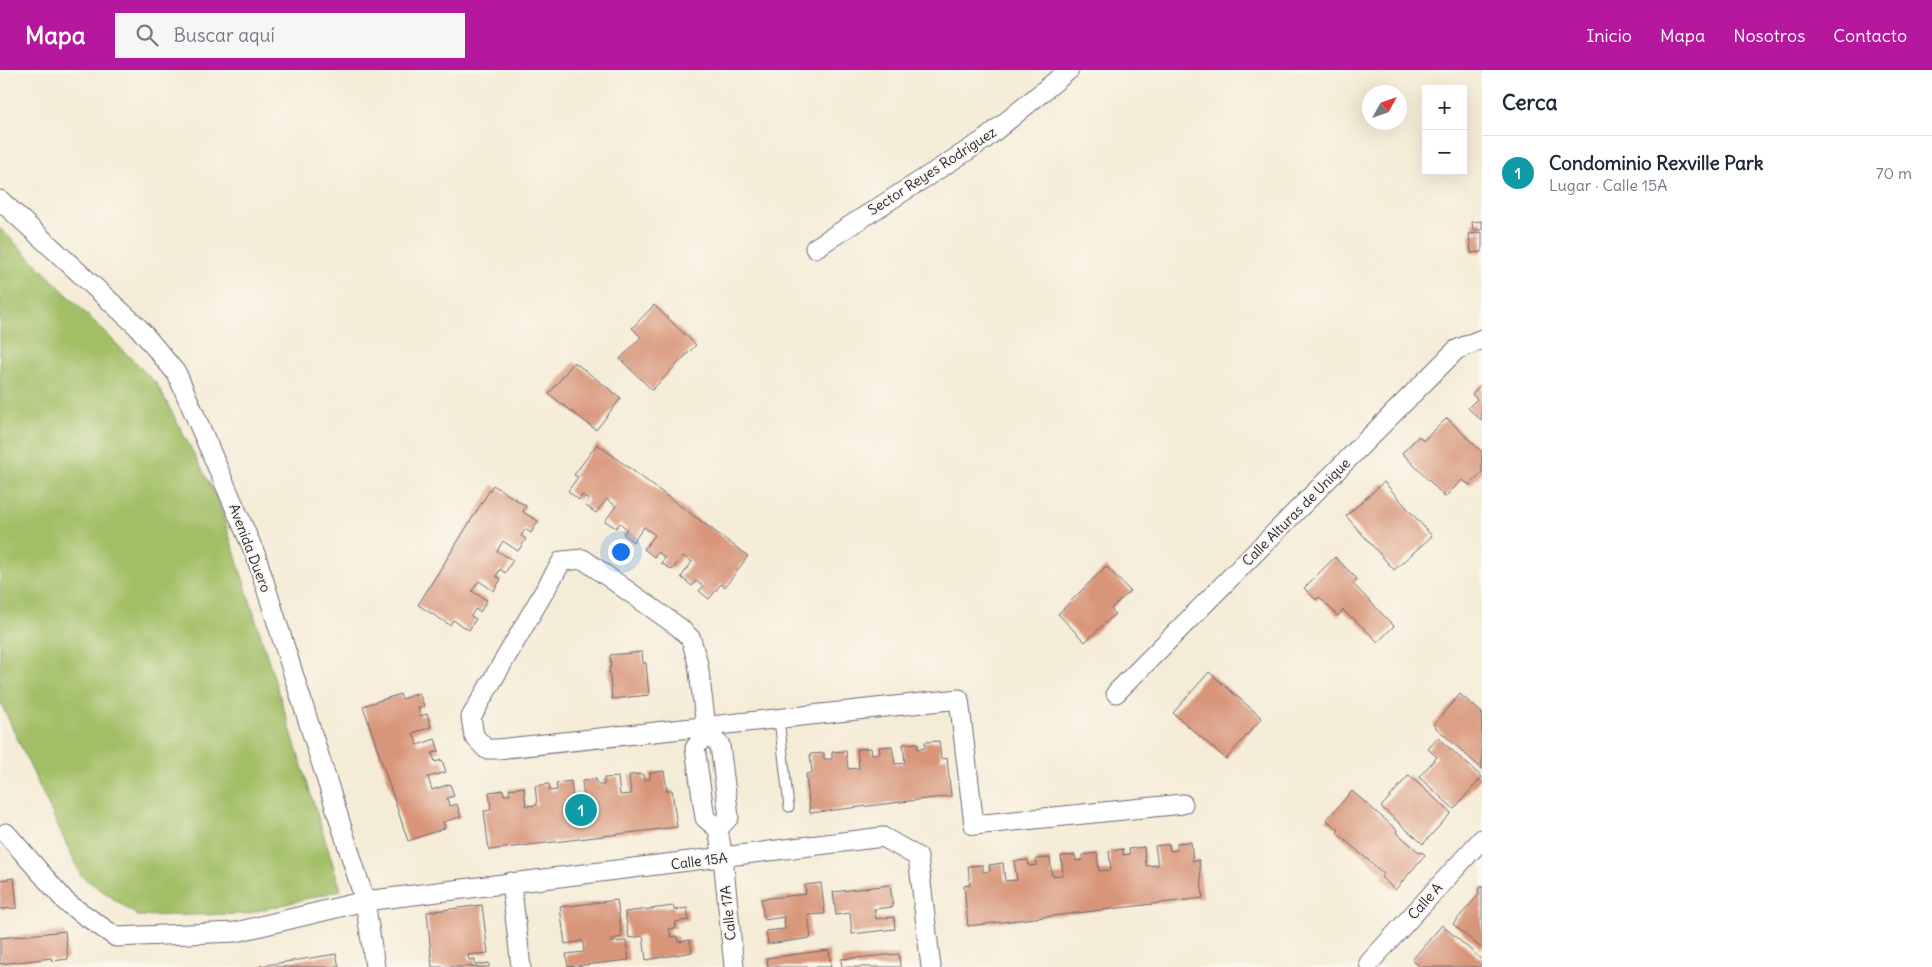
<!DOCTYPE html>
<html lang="es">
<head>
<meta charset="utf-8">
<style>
	body { margin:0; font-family:Delius,sans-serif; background:#f6f6f7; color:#1f2937 }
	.controls { position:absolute; right:15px; top:15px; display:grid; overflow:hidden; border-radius:0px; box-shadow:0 5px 20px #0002 }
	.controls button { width:45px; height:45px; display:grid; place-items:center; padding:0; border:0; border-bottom:1px solid #e0e1e3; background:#fff; color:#1f2937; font:25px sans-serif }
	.compass { position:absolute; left:1362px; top:15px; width:45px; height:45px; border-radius:50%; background:#fff; box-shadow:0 5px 20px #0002; rotate:50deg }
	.you { position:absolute; left:620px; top:481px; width:18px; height:18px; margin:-12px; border:4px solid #fff; border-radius:50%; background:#1a73e8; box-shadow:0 0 0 8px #1a73e833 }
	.badge { display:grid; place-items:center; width:32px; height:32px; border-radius:50%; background:#b5179e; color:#fff; font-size:16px; font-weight:700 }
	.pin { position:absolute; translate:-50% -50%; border:2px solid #fff; box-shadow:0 1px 5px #0006 }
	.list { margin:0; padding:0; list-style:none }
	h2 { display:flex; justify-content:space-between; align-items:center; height:65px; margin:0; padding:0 20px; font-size:21px }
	h2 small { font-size:16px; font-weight:400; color:#747a83 }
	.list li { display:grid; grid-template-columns:32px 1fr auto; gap:15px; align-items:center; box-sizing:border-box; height:75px; padding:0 20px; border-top:1px solid #e0e1e3 }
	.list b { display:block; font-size:19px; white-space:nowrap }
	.list p { margin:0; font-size:16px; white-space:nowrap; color:#747a83 }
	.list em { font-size:16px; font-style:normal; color:#747a83 }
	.icon { flex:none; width:28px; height:28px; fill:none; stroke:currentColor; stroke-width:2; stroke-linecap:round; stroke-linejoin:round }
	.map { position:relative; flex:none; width:1482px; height:897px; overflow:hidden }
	header { display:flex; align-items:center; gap:30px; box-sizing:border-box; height:70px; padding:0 25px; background:#b5179e; color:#fff }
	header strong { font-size:24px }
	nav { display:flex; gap:28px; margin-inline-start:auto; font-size:18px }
	.search { width:350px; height:45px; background:#f6f6f7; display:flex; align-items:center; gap:12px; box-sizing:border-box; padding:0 18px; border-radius:0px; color:#747a83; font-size:19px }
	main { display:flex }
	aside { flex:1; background:#fff }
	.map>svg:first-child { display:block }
</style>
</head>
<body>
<header>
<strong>Mapa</strong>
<div class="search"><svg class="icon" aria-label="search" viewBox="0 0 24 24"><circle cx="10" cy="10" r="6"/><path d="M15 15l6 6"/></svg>Buscar aquí</div>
<nav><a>Inicio</a><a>Mapa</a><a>Nosotros</a><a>Contacto</a></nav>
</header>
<main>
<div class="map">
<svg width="1482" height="897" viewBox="0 0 1482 897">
	<rect width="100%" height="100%" fill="#fbf7ec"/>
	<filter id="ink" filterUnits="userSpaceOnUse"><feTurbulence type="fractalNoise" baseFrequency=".02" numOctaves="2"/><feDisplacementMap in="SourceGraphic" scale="10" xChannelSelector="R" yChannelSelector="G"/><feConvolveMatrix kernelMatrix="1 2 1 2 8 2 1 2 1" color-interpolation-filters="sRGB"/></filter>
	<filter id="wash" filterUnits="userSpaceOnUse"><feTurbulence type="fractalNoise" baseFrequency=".0096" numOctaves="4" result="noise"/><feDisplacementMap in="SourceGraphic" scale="20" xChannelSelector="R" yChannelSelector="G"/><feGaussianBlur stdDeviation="1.12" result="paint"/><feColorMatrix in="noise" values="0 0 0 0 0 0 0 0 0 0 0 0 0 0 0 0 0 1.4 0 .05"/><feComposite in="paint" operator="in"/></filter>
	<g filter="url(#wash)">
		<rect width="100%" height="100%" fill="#f5ecd7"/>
		<path fill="#a2bf66" stroke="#627050" d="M0,158L157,314L218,430L341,820L246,844L138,846L81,806L0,631Z"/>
		<g id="blocks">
			<g fill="#d89579">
				<path d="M1482,151V160H1473L1472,152Z"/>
				<path d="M1482,162V182L1471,183L1469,164Z"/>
				<path d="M654,235L696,275L652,320L620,289L641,267L632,258Z"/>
				<path d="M574,292L621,328L596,360L549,324Z"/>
				<path d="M1482,313V351L1468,338L1477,329L1472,324Z"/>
				<path d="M1447,348L1482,382V403L1470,415L1462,410L1445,427L1402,383L1419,366L1423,371Z"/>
				<path d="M597,374L748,486L725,517L721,514L709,529L699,521L703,516L696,511L692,516L681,507L692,492L683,486L672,500L661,493L665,488L658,482L654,487L644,479L655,465L644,457L633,472L623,464L627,459L620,453L616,458L605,451L616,436L607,429L596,443L585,435L589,430L582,425L579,430L568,421L578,407L574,405Z"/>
				<path d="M1384,412L1432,466L1394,500L1346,446Z"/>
				<path d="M493,415L526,436L523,442L538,451L531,463L525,459L521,466L526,469L518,481L503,471L497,481L513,490L505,503L500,499L496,506L501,509L494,521L479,511L472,521L487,530L480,542L475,539L471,546L476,549L469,560L453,550L450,555L418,535Z"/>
				<path d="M1335,487L1357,509L1353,514L1394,556L1378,572L1352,547L1351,548L1343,540L1338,546L1319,527L1316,530L1304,518Z"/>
				<path d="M1106,496L1130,521L1111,539L1115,544L1085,572L1058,544Z"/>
				<path d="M642,582L643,593H646L649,625L612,629L609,597H611L610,585Z"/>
				<path d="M1209,602L1262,648L1226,689L1173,643Z"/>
				<path d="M419,623L424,636L418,638L420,646L427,644L431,657L413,663L418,675L435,669L439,681L432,683L435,692L442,690L446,702L428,707L432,720L450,714L454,726L447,728L450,736L457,734L461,747L443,752L445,758L408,771L363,636L400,624L402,629Z"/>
				<path d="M1460,624L1482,643V699L1433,655Z"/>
				<path d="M1438,668L1482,707L1454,739L1419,707L1437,687L1428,679Z"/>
				<path d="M939,671L941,689L947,688L951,726L810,743L806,704L812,703L810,684L824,683V689H832V682L846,681L848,699L859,698L857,679L871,678L872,684L880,683L879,677L892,676L895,694L905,693L903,674L917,673L918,679L925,678V672Z"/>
				<path d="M664,701L667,720H672L677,757L489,780L484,741L491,740L489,722L503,720L504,725H510L509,719L524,717L526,736L537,735L535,716L549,714L550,721L557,720L556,713L571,711L573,730L584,729L582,711L596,709L597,715H604V708L618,707L620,725L631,724L629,705L643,704L644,710L650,709V703Z"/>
				<path d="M1409,705L1451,743L1423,774L1381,737Z"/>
				<path d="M1352,721L1397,760L1396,762L1420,783L1422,782L1425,785L1395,820L1381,807L1384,804L1337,763L1339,760L1326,750Z"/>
				<path d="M1191,772L1193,791L1199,790L1203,828L968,856L964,816L970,815L968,796L983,795V802L990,801L989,795L1003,793L1005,811L1017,810L1014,791L1028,790L1029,796L1037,795L1036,789L1050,788L1052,806L1063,805L1061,786L1075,785L1076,791L1083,790V785L1097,783L1099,801L1111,800L1109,781L1123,779V785L1130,784L1129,779L1144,777L1146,796L1158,795L1155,776L1169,774L1170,781L1177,780V773Z"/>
				<path d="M14,808L17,838L2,839L0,838V810Z"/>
				<path d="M821,813L825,844L808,845L811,868L768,874L766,861L785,859L784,847L764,850L761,829L806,824L805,815Z"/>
				<path d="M890,815L893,837L874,839L876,849L894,847L895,859L852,864L850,843L836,845L833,822Z"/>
				<path d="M1482,816V879L1453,854L1480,823L1478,821Z"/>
				<path d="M617,830L622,867L611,869V872L626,871L629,890L568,897L566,884L584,882L583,871L565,874L560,837Z"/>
				<path d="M482,835L488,883L468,885L469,890L475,889V895L489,893V897H432L427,842Z"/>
				<path d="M674,836V840L687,838L689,850L675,852L676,858L669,859L671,867L677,866L678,872L690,870L692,882L646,890L643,866L629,868L625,842Z"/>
				<path d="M1442,855L1482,890L1480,897H1421L1412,890Z"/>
				<path d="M65,861L68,889L53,891L52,888L0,894V868Z"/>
				<path d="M829,880L831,897H768L767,888Z"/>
				<path d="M336,884L339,897H260V896Z"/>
				<path d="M899,884L900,897H842L841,889Z"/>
			</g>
		</g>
	</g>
	<g filter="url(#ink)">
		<use href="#blocks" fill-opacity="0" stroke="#6c6972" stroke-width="1"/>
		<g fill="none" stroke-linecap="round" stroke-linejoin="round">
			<defs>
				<path id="lane" d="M779,649L789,737"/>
				<g id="street">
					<path d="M0,130L138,257L177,304L256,486L365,831L375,897"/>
					<path d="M815,178L984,70L1069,0"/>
					<path d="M1116,623L1456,280L1482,269"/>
					<path d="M706,663L695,678L705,748L718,759L723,788L734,897"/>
					<path d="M718,759L729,747L720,675L706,663V656L698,594L691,569L680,558L583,489L562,491L471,647L474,666L486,679H498L959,629L974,755L1183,734"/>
					<path d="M6,763L67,833L116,867L236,862L365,831L883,767L918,787L931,897"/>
					<path d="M511,812L521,897"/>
					<path d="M1369,893L1482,769"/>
				</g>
			</defs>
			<use href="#lane" stroke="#6c6972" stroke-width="11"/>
			<use href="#street" stroke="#6c6972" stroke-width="21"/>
			<use href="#lane" stroke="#fff" stroke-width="9"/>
			<use href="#street" stroke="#fff" stroke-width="19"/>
		</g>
	</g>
	<g text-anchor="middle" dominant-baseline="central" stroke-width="4" stroke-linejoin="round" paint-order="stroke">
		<g font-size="14" fill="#22223b" stroke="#fbf7ec">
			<text transform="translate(932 101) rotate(-33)">Sector Reyes Rodríguez</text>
			<text transform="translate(1296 442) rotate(-45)">Calle Alturas de Unique</text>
			<text transform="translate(250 478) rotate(69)">Avenida Duero</text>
			<text transform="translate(699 791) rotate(-7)">Calle 15A</text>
			<text transform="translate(1425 831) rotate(-48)">Calle A</text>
			<text transform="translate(728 843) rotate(-96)">Calle 17A</text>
		</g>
	</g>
</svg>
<div class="controls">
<button>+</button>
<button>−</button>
</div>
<svg class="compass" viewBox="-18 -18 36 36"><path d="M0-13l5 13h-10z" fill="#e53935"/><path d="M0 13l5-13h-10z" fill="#747a83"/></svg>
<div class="you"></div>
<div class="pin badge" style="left:581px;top:740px;background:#0f9aa8">1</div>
</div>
<aside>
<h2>Cerca<small></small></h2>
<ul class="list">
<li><span class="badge" style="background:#0f9aa8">1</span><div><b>Condominio Rexville Park</b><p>Lugar · Calle 15A</p></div><em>70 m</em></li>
</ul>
</aside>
</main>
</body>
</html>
